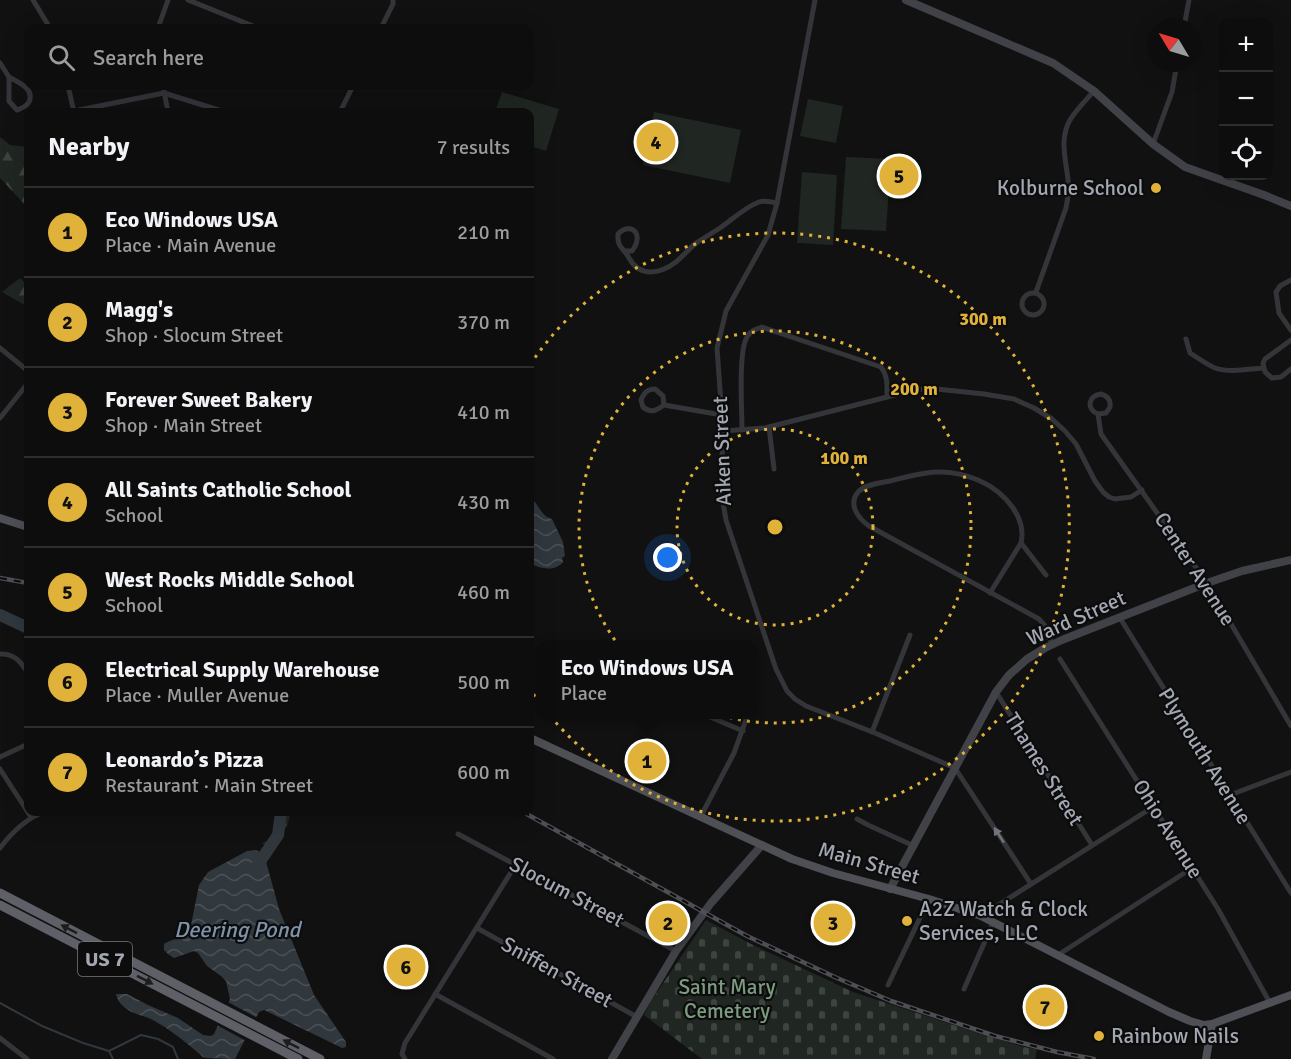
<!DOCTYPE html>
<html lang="en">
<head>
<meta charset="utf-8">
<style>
	body { margin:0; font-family:Signika,sans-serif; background:#1b1b1c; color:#f1f3f6 }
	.controls { position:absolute; right:18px; top:18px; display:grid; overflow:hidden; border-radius:12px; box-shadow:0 6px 24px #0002 }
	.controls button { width:54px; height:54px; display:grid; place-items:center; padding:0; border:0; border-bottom:2px solid #2d2d2e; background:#0d0d0e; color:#f1f3f6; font:30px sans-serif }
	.compass { position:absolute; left:1147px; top:18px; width:54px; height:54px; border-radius:50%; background:#0d0d0e; box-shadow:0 6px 24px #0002; rotate:308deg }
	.you { position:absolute; left:668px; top:558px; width:21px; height:21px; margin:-15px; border:4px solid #fff; border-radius:50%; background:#1a73e8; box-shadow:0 0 0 9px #1a73e833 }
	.badge { display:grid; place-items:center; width:39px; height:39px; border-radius:50%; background:#e1b23a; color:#111; font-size:20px; font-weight:700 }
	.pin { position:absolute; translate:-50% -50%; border:3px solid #fff; box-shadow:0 2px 6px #0006 }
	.popup { position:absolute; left:536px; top:641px; width:222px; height:78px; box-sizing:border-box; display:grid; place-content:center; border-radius:12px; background:#0d0d0e; filter:drop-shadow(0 2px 4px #0005); font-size:20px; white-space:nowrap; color:#9a9c9e }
	.popup b { font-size:22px; color:#f1f3f6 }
	.popup::after { content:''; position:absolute; left:50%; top:100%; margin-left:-12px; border:12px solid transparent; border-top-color:#0d0d0e }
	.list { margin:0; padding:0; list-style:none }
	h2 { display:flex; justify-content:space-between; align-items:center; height:78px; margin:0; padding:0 24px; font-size:26px }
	h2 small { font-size:20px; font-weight:400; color:#9a9c9e }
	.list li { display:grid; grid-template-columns:39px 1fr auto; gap:18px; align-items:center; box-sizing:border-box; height:90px; padding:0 24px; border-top:2px solid #2d2d2e }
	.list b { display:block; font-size:22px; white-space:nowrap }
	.list p { margin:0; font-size:20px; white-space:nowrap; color:#9a9c9e }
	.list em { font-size:20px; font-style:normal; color:#9a9c9e }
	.icon { flex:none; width:33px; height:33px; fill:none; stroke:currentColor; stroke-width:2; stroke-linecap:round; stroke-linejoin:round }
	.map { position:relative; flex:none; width:1291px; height:1059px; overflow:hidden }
	.search { position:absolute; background:#0d0d0e; box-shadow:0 6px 24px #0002; left:24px; top:24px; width:510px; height:66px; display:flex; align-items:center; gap:15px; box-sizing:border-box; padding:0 21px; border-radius:12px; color:#9a9c9e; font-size:22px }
	.panel { position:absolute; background:#0d0d0e; box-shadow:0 6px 24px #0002; left:24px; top:108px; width:510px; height:708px; border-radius:12px }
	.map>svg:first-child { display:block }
</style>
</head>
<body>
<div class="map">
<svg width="1291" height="1059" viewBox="0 0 1291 1059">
	<defs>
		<pattern id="forest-firs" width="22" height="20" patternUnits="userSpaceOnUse" patternTransform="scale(1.5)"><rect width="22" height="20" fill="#202621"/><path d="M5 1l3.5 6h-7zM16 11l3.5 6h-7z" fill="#3d433f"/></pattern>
		<pattern id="cemetery-stones" width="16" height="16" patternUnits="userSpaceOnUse" patternTransform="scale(1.5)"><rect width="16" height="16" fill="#202621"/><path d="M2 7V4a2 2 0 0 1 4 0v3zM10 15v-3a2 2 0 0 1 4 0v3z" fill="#3d433f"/></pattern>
		<pattern id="park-dots" width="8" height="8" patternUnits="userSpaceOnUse" patternTransform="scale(1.5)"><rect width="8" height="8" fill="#202621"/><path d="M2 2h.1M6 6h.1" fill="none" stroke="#3d433f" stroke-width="1.8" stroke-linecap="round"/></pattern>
		<pattern id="water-waves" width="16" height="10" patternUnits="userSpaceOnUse" patternTransform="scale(1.5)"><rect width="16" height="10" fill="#30373d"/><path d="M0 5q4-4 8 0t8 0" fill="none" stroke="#4b5157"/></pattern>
	</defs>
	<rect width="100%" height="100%" fill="#111112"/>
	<g fill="#202621">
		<path d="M502,92L559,109L546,151L530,146V112H495Z"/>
		<path d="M808,99L843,106L836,143L800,136Z"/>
		<path d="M654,112L741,130L730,183L643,165Z"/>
		<path d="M846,157L891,159L886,231L841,229Z"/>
		<path d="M802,172L837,175L833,245L797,243Z"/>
	</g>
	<g fill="url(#forest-firs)">
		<path d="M0,137L10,145L28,147V208L0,178Z"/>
		<path d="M20,278L28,286V307L2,292Z"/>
	</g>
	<path fill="url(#cemetery-stones)" d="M706,920L751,944L853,992L987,1036L1024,1047L1037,1049L1035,1059H702L644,1015L651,1001Z"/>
	<path fill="url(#park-dots)" d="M284,812H291L287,826L276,844L266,847L262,843L272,839L281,824Z"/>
	<g fill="url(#water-waves)">
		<path d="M530,498C540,504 540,516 552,519L563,542L565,556L562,558L563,562C555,572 540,569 530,563Z"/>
		<path d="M256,850L264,854L279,909L314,995L346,1042V1047L342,1048L338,1046L264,1010L259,1012L235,1059L207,1058L203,1057C187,1043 171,1030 153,1020C143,1015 131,1014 123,1006C119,1002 117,999 116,994H127L148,1005L178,1018L203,1035L211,1036L214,1034L230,999L226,981L221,976L207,966L198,953L194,951L174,958L168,954L164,950V944C174,938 183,939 190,930L199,885L208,872L247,851Z"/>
	</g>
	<path fill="#111112" d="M226,1001L259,1019L248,1042L215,1024Z"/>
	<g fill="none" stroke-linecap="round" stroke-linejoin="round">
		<g stroke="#30373d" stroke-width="2">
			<path d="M0,1003L42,1026L83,1043L109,1051L113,1059"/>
			<path d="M109,1051L141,1035L158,1039L173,1047L178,1059"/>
		</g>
		<g stroke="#30373d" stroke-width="12">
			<path d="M0,615L28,628"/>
			<path d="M257,866L278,835L281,812"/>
		</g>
		<g stroke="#343539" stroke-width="5">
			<path d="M33,0L50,28"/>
			<path d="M188,0L258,28"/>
			<path d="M815,0L777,203L768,235L726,311L717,348L723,431L721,491L726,520L776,669L787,691L795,699L806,706L875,733L955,768L1031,884"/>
			<path d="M1184,27L1189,0"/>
			<path d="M158,28L168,0"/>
			<path d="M381,28L393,4V0"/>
			<path d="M0,63L9,77V101L17,110C22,108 26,107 29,102C35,89 18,82 9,77"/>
			<path d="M68,86L74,112"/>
			<path d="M163,86L168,112"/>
			<path d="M74,111L164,93L225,112"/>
			<path d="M340,112L353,86"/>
			<path d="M1153,144L1172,92L1177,63"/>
			<path d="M626,251H632C645,234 631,221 618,234C617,248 623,247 629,258C640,278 660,274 676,262C683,256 689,249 696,243C704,238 712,233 720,228C732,220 745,207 759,202C764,200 771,202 777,203"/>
			<path d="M1291,280L1280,286L1276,292L1279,313L1291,330"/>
			<path d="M1036,292L1066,208C1068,199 1069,190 1068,180C1066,160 1059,139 1070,120C1076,110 1086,100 1094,91"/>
			<circle cx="1033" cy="304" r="11"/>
			<path d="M1186,339L1190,353C1198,358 1206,364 1215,368C1230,373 1248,369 1263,368"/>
			<path d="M1291,340L1265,359L1263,363L1265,372L1272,378L1281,377L1291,369"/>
			<path d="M0,348L28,371"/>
			<path d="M664,405C657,410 651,414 643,407L641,400C644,393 647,389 655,389L663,396L664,405L722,415"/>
			<path d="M1098,414L1106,413L1110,407C1111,400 1108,396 1101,394C1088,396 1086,409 1098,414L1101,434L1207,583L1291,726"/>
			<path d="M0,418L28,383"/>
			<path d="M769,427L774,469"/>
			<path d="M742,430C742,410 738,352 747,337C750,331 756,329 762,327L881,367C888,376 887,386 887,397"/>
			<path d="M723,431L765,428L895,395L927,388L984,394L1014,399L1034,408L1052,419L1065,431L1076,444L1095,481L1103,492L1109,497L1115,499L1131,497L1142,490"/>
			<path d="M1021,543L1046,575"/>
			<path d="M990,593L1021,543C1024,530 1020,518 1013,508C996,483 964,471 936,472C920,473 905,477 890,481C880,483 867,484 859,491C847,504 858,518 869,526L1039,619L1047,628L1052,645"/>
			<path d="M1120,618L1291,893"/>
			<path d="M0,654C14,653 21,662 28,673"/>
			<path d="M1060,659L1218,909L1270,1003"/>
			<path d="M996,692L1092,845"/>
			<path d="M703,714L743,731"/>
			<path d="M872,732L910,635"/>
			<path d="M0,757L28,744"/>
			<path d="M0,769L31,817"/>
			<path d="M1230,795L1291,772"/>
			<path d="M701,816L734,753L748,714"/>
			<path d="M857,819L868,825L914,846"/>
			<path d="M458,834L676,951"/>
			<path d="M0,848C12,832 25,819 44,812"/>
			<path d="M981,916L1153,807"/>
			<path d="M477,928L637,1017"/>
			<path d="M1058,955L1192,868"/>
			<path d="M888,985L929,899"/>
			<path d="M964,989L993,923"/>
			<path d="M435,994L553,1059"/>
			<path d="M0,1038L27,1059"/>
			<path d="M405,1059L402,1054L405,1043L516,864"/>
		</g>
		<g stroke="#404247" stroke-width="8">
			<path d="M906,0L1053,63L1094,91L1153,144L1185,167L1264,195L1291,206"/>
			<path d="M890,889L996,692L1009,675L1027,659L1045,648L1062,640L1207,583L1242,571L1291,560"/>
			<path d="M612,1059L676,951L711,903L762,845"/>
		</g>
		<g stroke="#4e5056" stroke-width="8">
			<path d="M0,518L28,527"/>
			<path d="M530,738L792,859L833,873L929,899L981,916L1169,1012L1190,1021L1204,1025L1212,1024L1291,995"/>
			<path d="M1206,1059L1212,1024"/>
		</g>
		<g stroke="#5f6067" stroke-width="9">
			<path d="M0,893L320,1059"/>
			<path d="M0,905L298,1059"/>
		</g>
		<defs>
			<g id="rail">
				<path d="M0,578L28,583"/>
				<path d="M523,812L747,936L837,978L891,1001L995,1036L1057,1052L1094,1059"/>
			</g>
		</defs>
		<use href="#rail" stroke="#4d4f54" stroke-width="4.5"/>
		<use href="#rail" stroke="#0c0c0d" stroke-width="2" stroke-dasharray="7" stroke-linecap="butt"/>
	</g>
	<defs><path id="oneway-solid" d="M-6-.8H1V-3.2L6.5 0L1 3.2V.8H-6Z" transform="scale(1.5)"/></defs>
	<use fill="#71747c" href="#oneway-solid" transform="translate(999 835) rotate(-123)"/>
	<g fill="#1d1d1f">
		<use href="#oneway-solid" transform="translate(69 929) rotate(-153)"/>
		<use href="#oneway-solid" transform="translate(145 980) rotate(27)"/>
		<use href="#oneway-solid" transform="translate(291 1044) rotate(-153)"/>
	</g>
	<g fill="none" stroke="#e1b23a" stroke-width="3" stroke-dasharray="3 6">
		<circle cx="775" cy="527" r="98"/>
		<circle cx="775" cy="527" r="196"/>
		<path d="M530 365A294 294 0 1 1 530 689"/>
	</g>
	<g fill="#e1b23a" stroke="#0c0c0d" stroke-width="2">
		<circle cx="1156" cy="188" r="6"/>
		<circle cx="907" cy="921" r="6"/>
		<circle cx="1099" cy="1036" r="6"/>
	</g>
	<g text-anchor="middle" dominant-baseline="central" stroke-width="4.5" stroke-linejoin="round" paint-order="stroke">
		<rect fill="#0c0c0d" stroke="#767880" stroke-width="1.5" x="78" y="942" width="54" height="34" rx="4.5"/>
		<g font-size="20" font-weight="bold" fill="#a3a7b2">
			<text x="105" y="959">US 7</text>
		</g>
		<g font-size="21" fill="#a3a7b2" stroke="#0c0c0d" text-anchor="start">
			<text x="1144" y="188" text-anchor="end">Kolburne School</text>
			<text x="919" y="909">A2Z Watch &amp; Clock<tspan x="919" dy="24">Services, LLC</tspan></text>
			<text x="1111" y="1036">Rainbow Nails</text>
		</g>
		<g font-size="21" fill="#a3a7b2" stroke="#0c0c0d">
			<text transform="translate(722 451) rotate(-92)">Aiken Street</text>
			<text transform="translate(1195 569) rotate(57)">Center Avenue</text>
			<text transform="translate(1076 618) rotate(-24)">Ward Street</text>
			<text transform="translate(1205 756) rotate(58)">Plymouth Avenue</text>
			<text transform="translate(1044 769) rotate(58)">Thames Street</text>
			<text transform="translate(1168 829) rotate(58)">Ohio Avenue</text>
			<text transform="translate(869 863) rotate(16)">Main Street</text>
			<text transform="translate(567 892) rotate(28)">Slocum Street</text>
			<text transform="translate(557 972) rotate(29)">Sniffen Street</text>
		</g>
		<g font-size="21" fill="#7c9b7f" stroke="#0c0c0d">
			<text x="727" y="987">Saint Mary<tspan x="727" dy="24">Cemetery</tspan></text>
		</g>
		<g font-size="22" font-style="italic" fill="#7d93aa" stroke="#0c0c0d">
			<text x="237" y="929">Deering Pond</text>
		</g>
	</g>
	<circle cx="775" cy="527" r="9" fill="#e1b23a" stroke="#0c0c0d" stroke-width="3"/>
	<g font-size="18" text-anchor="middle" font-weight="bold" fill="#e1b23a" stroke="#0c0c0d" stroke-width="4.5" stroke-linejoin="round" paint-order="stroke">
		<text x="983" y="325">300 m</text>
		<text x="914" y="395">200 m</text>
		<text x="844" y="464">100 m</text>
	</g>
</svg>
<div class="controls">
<button>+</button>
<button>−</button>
<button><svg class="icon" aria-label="locate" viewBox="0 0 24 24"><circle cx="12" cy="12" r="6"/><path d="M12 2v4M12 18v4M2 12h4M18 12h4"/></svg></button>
</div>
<svg class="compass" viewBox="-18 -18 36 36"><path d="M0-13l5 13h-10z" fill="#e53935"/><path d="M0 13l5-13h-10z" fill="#9a9c9e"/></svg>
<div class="you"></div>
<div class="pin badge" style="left:647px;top:761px">1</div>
<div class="popup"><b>Eco Windows USA</b>Place</div>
<div class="pin badge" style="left:668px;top:923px">2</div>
<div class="pin badge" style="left:833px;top:923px">3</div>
<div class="pin badge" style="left:656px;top:142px">4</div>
<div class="pin badge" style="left:899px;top:176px">5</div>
<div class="pin badge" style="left:406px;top:967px">6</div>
<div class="pin badge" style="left:1045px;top:1007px">7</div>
<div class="search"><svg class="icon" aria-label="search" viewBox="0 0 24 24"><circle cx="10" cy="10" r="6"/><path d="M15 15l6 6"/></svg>Search here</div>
<section class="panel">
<h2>Nearby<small>7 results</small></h2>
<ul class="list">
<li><span class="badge">1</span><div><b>Eco Windows USA</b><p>Place · Main Avenue</p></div><em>210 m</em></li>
<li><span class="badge">2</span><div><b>Magg's</b><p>Shop · Slocum Street</p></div><em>370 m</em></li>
<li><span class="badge">3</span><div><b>Forever Sweet Bakery</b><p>Shop · Main Street</p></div><em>410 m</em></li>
<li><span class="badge">4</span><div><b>All Saints Catholic School</b><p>School</p></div><em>430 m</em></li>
<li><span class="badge">5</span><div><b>West Rocks Middle School</b><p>School</p></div><em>460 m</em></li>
<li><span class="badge">6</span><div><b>Electrical Supply Warehouse</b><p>Place · Muller Avenue</p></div><em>500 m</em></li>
<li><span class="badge">7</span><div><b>Leonardo’s Pizza</b><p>Restaurant · Main Street</p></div><em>600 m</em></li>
</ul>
</section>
</div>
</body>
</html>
